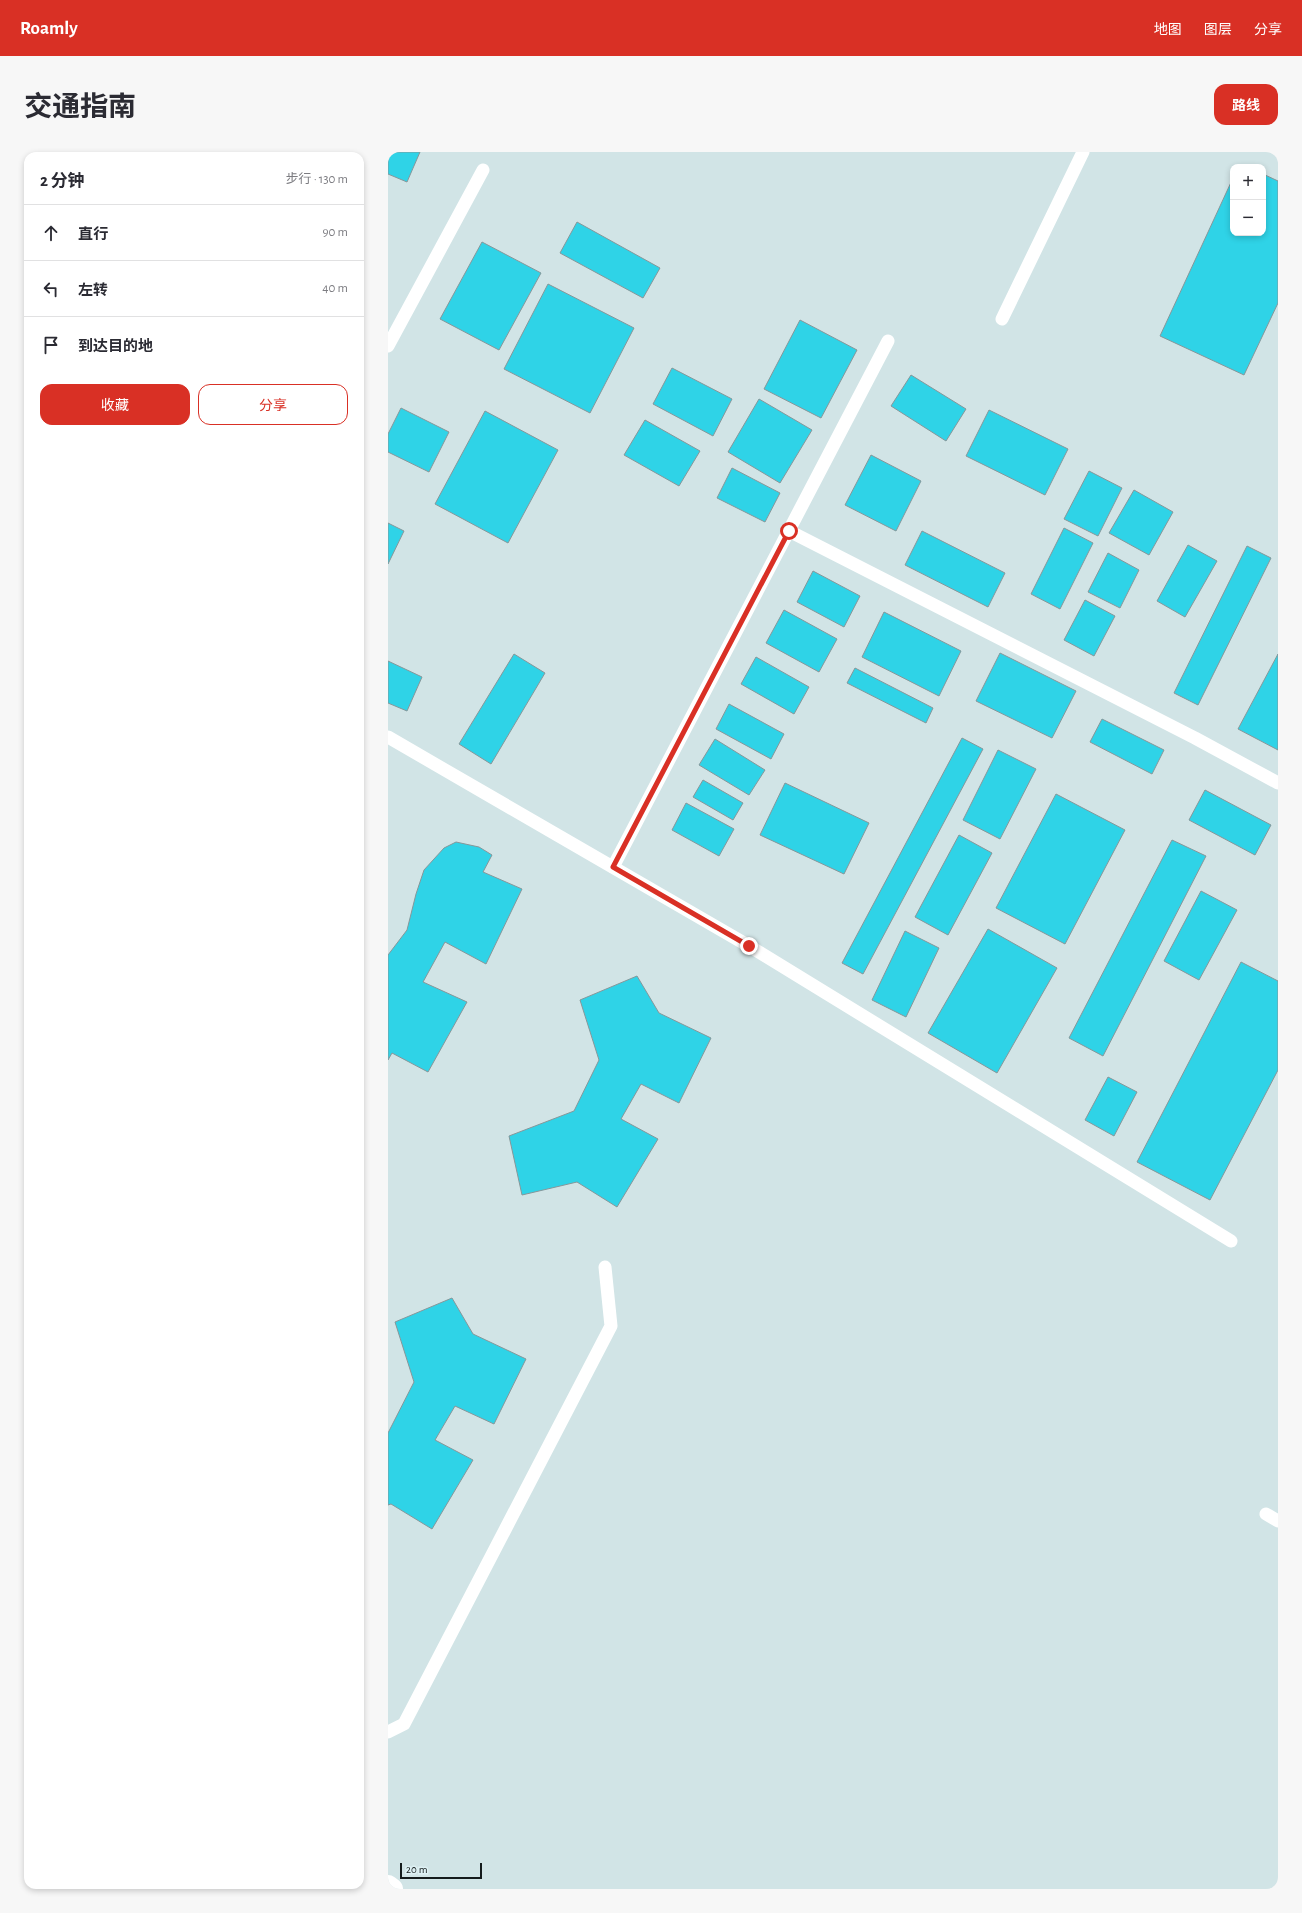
<!DOCTYPE html>
<html lang="zh">
<head>
<meta charset="utf-8">
<style>
	body { margin:0; font-family:"Alegreya Sans","Noto Sans SC",sans-serif; background:#f7f7f7; color:#2b2b33 }
	.controls { position:absolute; right:12px; top:12px; display:grid; overflow:hidden; border-radius:8px; box-shadow:0 2px 6px #0003 }
	.controls button { width:36px; height:36px; display:grid; place-items:center; padding:0; border:0; border-bottom:1px solid #e1e1e2; background:#fff; color:#2b2b33; font:20px sans-serif }
	.scale { position:absolute; left:12px; bottom:10px; width:82px; box-sizing:border-box; padding-left:4px; border:2px solid #141b1c; border-top:0; font-size:11px; line-height:14px; white-space:nowrap; color:#141b1c; -webkit-text-stroke:3px #def1f4; paint-order:stroke }
	.stop { position:absolute; width:12px; height:12px; margin:-9px; border:3px solid #d93025; border-radius:50%; background:#fff }
	.stop.end { background:#d93025; border-color:#fff; box-shadow:0 1px 4px #0008 }
	.list { margin:0; padding:0; list-style:none }
	h2 { display:flex; justify-content:space-between; align-items:center; height:52px; margin:0; padding:0 16px; font-size:17px }
	h2 small { font-size:13px; font-weight:400; color:#7c7c81 }
	.list li { display:grid; grid-template-columns:26px 1fr auto; gap:12px; align-items:center; box-sizing:border-box; height:56px; padding:0 16px; border-top:1px solid #e1e1e2 }
	.list b { display:block; font-size:15px; white-space:nowrap }
	.list em { font-size:13px; font-style:normal; color:#7c7c81 }
	.actions { display:flex; gap:8px; padding:12px 16px }
	.actions a { flex:1; padding:9px 0; border:1px solid #d93025; border-radius:12px; text-align:center; font-size:14px; color:#d93025 }
	.actions .main { background:#d93025; color:#fff }
	.icon { flex:none; width:22px; height:22px; fill:none; stroke:currentColor; stroke-width:2; stroke-linecap:round; stroke-linejoin:round }
	.map { position:relative; flex:none; width:890px; height:1737px; overflow:hidden; border-radius:12px }
	header { display:flex; align-items:center; gap:24px; box-sizing:border-box; height:56px; padding:0 20px; background:#d93025; color:#fff }
	header strong { font-size:19px }
	nav { display:flex; gap:22px; margin-inline-start:auto; font-size:14px }
	.intro { display:flex; align-items:center; justify-content:space-between; box-sizing:border-box; height:96px; padding:0 24px }
	h1 { margin:0; font-size:28px }
	.button { padding:10px 18px; border-radius:12px; background:#d93025; color:#fff; font-size:14px; font-weight:700 }
	main { display:flex; gap:24px; padding:0 24px }
	aside { flex:1; background:#fff; border-radius:12px; box-shadow:0 2px 6px #0003 }
	.map>svg:first-child { display:block }
</style>
</head>
<body>
<header>
<strong>Roamly</strong>
<nav><a>地图</a><a>图层</a><a>分享</a></nav>
</header>
<div class="intro"><h1>交通指南</h1><a class="button">路线</a></div>
<main>
<aside>
<h2>2 分钟<small>步行 · 130 m</small></h2>
<ul class="list">
<li><svg class="icon" aria-label="ahead" viewBox="0 0 24 24"><path d="M12 20V5M6 11l6-6 6 6"/></svg><div><b>直行</b></div><em>90 m</em></li>
<li><svg class="icon" aria-label="left" viewBox="0 0 24 24"><path d="M17 20v-9H6M10 6l-5 5 5 5"/></svg><div><b>左转</b></div><em>40 m</em></li>
<li><svg class="icon" aria-label="arrive" viewBox="0 0 24 24"><path d="M6 21V4h12l-3 4 3 4H6"/></svg><div><b>到达目的地</b></div></li>
</ul>
<div class="actions"><a class="main">收藏</a><a>分享</a></div>
</aside>
<div class="map">
<svg width="890" height="1737" viewBox="0 0 890 1737">
	<rect width="100%" height="100%" fill="#d1e4e6"/>
	<g fill="#2fd3e7" stroke="#86979a">
		<path d="M0,0H32L19,30L0,22Z"/>
		<path d="M875,22L890,29V151L856,223L772,184L845,26V81H875Z"/>
		<path d="M189,70L272,116L255,146L172,101Z"/>
		<path d="M94,90L153,121L111,198L52,167Z"/>
		<path d="M160,132L246,176L202,261L116,217Z"/>
		<path d="M412,168L469,198L433,266L376,237Z"/>
		<path d="M284,216L344,247L325,284L265,252Z"/>
		<path d="M523,223L578,257L558,289L503,254Z"/>
		<path d="M371,247L424,278L392,331L340,300Z"/>
		<path d="M13,256L61,280L41,320L0,300V282Z"/>
		<path d="M601,258L680,297L657,343L578,304Z"/>
		<path d="M97,259L170,298L120,391L47,352Z"/>
		<path d="M257,268L312,299L291,334L236,303Z"/>
		<path d="M483,303L533,329L508,379L457,353Z"/>
		<path d="M344,316L392,341L377,370L329,346Z"/>
		<path d="M701,319L734,336L710,384L676,367Z"/>
		<path d="M746,338L785,360L761,403L721,381Z"/>
		<path d="M0,371L16,379L0,412Z"/>
		<path d="M676,376L705,391L672,457L643,442Z"/>
		<path d="M534,379L617,421L600,455L517,413Z"/>
		<path d="M800,393L829,409L797,465L769,449Z"/>
		<path d="M859,394L883,406L810,553L786,541Z"/>
		<path d="M720,401L751,418L732,456L700,440Z"/>
		<path d="M425,419L472,444L456,475L409,450Z"/>
		<path d="M697,448L727,464L706,504L676,488Z"/>
		<path d="M396,458L449,487L431,520L378,491Z"/>
		<path d="M496,460L573,499L551,544L474,505Z"/>
		<path d="M612,501L688,539L664,586L588,549Z"/>
		<path d="M126,502L157,521L103,612L71,592Z"/>
		<path d="M890,502V598L850,577Z"/>
		<path d="M368,505L421,535L406,562L353,532Z"/>
		<path d="M0,509L34,525L19,559L0,551Z"/>
		<path d="M467,516L545,556L538,571L459,531Z"/>
		<path d="M341,552L396,582L383,607L328,577Z"/>
		<path d="M714,567L776,598L764,622L702,590Z"/>
		<path d="M574,586L595,597L475,822L454,811Z"/>
		<path d="M327,587L377,618L361,643L311,613Z"/>
		<path d="M610,598L648,617L612,687L575,668Z"/>
		<path d="M315,628L355,651L345,668L305,645Z"/>
		<path d="M397,631L481,671L456,722L372,683Z"/>
		<path d="M817,638L883,673L867,703L801,668Z"/>
		<path d="M668,642L737,678L677,792L608,756Z"/>
		<path d="M298,651L346,677L331,704L284,678Z"/>
		<path d="M571,683L604,701L560,783L527,765Z"/>
		<path d="M784,688L818,704L715,904L681,886Z"/>
		<path d="M68,690L91,695L104,703L95,720L134,737L98,812L57,790L35,830L79,850L40,920L4,901L0,908V803L19,778L28,742L36,718L56,696Z"/>
		<path d="M813,739L849,758L811,828L776,809Z"/>
		<path d="M600,777L669,816L609,921L540,881Z"/>
		<path d="M517,779L551,796L518,865L484,848Z"/>
		<path d="M853,810L890,829V918L822,1048L749,1010Z"/>
		<path d="M249,824L271,861L323,886L291,951L253,932L233,967L270,987L229,1055L189,1030L134,1043L121,984L186,959L211,908L192,848Z"/>
		<path d="M720,925L749,940L726,984L697,968Z"/>
		<path d="M64,1146L85,1182L138,1207L106,1272L67,1254L47,1288L85,1308L44,1377L3,1352L0,1353V1281L26,1230L7,1170Z"/>
	</g>
	<g fill="none" stroke-linecap="round" stroke-linejoin="round">
		<g stroke="#fff" stroke-width="13">
			<path d="M614,167L695,0"/>
			<path d="M0,194L95,18"/>
			<path d="M401,379L807,586L890,631"/>
			<path d="M0,585L361,794L843,1089"/>
			<path d="M225,715L500,189"/>
			<path d="M878,1362L890,1369"/>
			<path d="M0,1580L16,1572L223,1174L217,1115"/>
		</g>
		<path stroke="#fff" stroke-width="22" d="M0,1734L4,1737"/>
	</g>
	<g fill="none" stroke-linecap="round" stroke-linejoin="round">
		<path stroke="#d93025" stroke-width="5" d="M361,794L225,715L401,379"/>
	</g>
</svg>
<div class="controls">
<button>+</button>
<button>−</button>
</div>
<div class="scale">20 m</div>
<div class="stop" style="left:401px;top:379px"></div>
<div class="stop end" style="left:361px;top:794px"></div>
</div>
</main>
</body>
</html>
